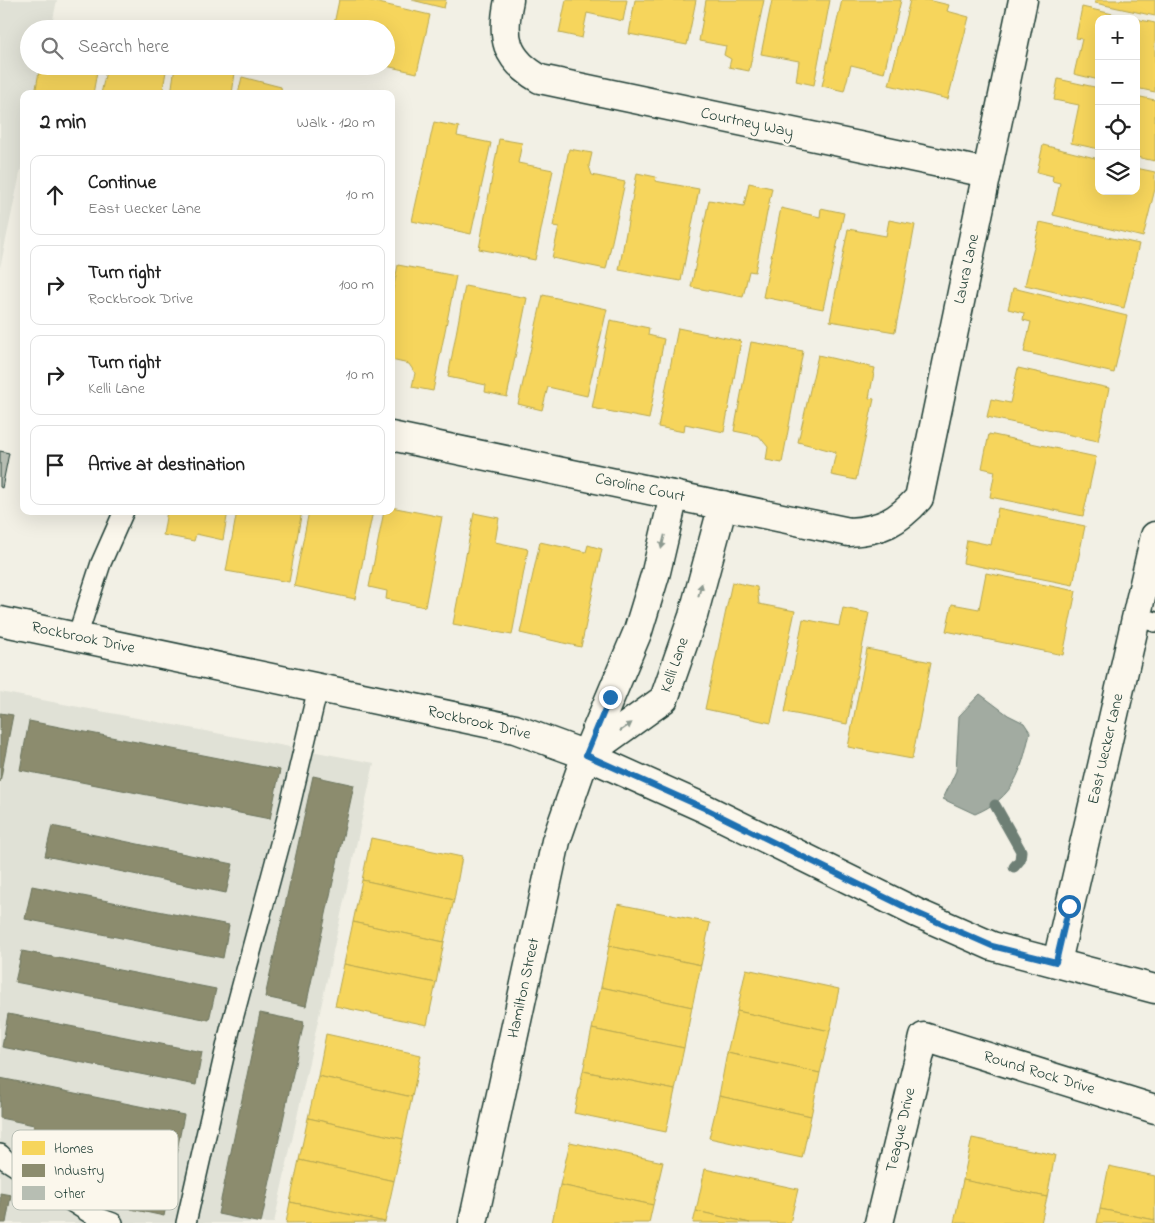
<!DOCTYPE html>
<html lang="en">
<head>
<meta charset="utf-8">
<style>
	body { margin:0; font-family:"Indie Flower",sans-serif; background:#f2f2f2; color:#222 }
	.controls { position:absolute; right:15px; top:15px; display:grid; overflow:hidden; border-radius:10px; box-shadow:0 5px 20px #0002 }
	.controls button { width:45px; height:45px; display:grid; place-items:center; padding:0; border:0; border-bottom:1px solid #e0e0e0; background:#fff; color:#222; font:25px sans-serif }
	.stop { position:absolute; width:15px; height:15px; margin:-11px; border:4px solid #1f6fb2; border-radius:50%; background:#fff }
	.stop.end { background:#1f6fb2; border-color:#fff; box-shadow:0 1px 5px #0008 }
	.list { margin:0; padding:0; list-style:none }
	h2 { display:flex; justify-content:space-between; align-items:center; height:65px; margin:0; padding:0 20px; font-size:21px }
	h2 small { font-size:16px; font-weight:400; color:#767676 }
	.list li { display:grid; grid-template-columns:32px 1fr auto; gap:15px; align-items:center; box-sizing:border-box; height:80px; margin:0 10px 10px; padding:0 10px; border:1px solid #e0e0e0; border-radius:10px }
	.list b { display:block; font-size:19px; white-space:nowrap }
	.list p { margin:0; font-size:16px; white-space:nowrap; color:#767676 }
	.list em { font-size:16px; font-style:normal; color:#767676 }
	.icon { flex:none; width:28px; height:28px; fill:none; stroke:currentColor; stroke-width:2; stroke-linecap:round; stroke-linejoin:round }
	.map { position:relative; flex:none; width:1155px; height:1223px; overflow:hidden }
	.search { position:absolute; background:#fff; box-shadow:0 5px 20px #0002; left:20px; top:20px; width:375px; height:55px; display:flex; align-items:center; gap:12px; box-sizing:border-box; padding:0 18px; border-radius:28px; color:#767676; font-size:19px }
	.panel { position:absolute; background:#fff; box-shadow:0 5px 20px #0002; left:20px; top:90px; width:375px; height:425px; border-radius:10px }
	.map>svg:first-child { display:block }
</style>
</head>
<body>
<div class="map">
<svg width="1155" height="1223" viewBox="0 0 1155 1223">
	<rect width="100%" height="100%" fill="#f2f0e5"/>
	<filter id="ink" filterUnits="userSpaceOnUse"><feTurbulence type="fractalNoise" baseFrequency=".02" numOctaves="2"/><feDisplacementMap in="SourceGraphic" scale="10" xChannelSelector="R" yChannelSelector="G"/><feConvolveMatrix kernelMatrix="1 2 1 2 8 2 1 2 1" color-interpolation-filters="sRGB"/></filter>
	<g filter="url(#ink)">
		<g fill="#e0e1d6">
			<path d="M0,0H57L51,29H29V66H43L37,94H24V155L0,268Z"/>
			<path d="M0,692L374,763L274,1223H0Z"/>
		</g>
		<path fill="#a2aba1" stroke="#6e7f75" d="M980,694L1008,715L1024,723L1030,732C1021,772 1015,797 975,814L943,799L956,771L959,716Z"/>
		<g fill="#f6d55c" stroke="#b6a750">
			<path d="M339,0H366L430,15L417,73L386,66V29H333Z"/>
			<path d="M412,0H446L444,8Z"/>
			<path d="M566,0H627L623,21L587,13L582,38L559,33Z"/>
			<path d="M635,0H696L687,45L629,34Z"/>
			<path d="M706,0H764L749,71L729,67L731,59L724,55L726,46L699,41Z"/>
			<path d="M772,0H830L814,85L796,81L799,61L761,54Z"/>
			<path d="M842,0H901L884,73L851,65L844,91L822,86Z"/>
			<path d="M910,0H928L949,5L947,11L969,17L948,99L889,85Z"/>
			<path d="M1095,0H1155V16L1095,3Z"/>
			<path d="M1082,7L1135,19H1099V80L1074,74L1082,39L1076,38Z"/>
			<path d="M1136,19L1155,23V92L1136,88Z"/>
			<path d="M40,66H98L93,94H35Z"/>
			<path d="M107,66H167L162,94H101Z"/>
			<path d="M175,66H236L232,94H171Z"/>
			<path d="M242,77L281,87L282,94H238Z"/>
			<path d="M1058,79L1099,88V149L1071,143L1079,105L1054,100Z"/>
			<path d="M1136,96L1155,100V161L1136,157Z"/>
			<path d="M434,122L459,127L457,136L491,143L471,234L412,221Z"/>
			<path d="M499,139L522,143L518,163L553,170L535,260L479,249Z"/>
			<path d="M1043,145L1099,159V191H1136V168L1155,172V189L1143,237L1053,215L1060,183L1052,181L1053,176L1037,172Z"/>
			<path d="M569,149L592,153L589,166L592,175L625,182L606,269L552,258L559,227L553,226Z"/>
			<path d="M637,173L656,177L655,181L699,189L681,281L619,270Z"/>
			<path d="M749,183L772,188L755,272L749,271L743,297L691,287L709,200L744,206Z"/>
			<path d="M781,208L820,217L821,208L844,213L823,309L763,297Z"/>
			<path d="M889,220L915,225L895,332L830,321L848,229L886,236Z"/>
			<path d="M1040,222L1139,244L1124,308L1025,285Z"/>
			<path d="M398,265L456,276L433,391L412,387L415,373L409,364L391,360V300Z"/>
			<path d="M465,286L527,298L507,397L485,392L486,385L448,377Z"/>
			<path d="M1013,288L1127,316L1114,373L1024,352L1031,322L1023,320L1024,313L1008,309Z"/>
			<path d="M543,295L607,309L587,396L548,387L542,410L518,404Z"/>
			<path d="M610,320L649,328L648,335L664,339L649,419L592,408Z"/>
			<path d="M678,328L741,341L724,432L685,424L684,432L658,427Z"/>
			<path d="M751,342L803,351L782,463L766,460L768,447L759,436L734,431Z"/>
			<path d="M818,355L875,368L869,398L874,399L856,480L831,475L836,452L798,442Z"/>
			<path d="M1018,368L1109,388L1098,441L987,417L991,399L1010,403Z"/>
			<path d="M989,434L1096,457L1083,516L990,497L995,471L982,468Z"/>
			<path d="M391,507L442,517L425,607L386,599L387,591L369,587L384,511H391Z"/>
			<path d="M998,508L1085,526L1073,585L963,563L967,540L991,545Z"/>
			<path d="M167,511H228L223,540L196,534L194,541L163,535Z"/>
			<path d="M237,511H302L289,582L226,571Z"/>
			<path d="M309,511H373L355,599L294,586Z"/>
			<path d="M474,513L499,518L495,542L528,549L512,635L453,624Z"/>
			<path d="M540,542L586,552L588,545L602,549L581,647L520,633Z"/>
			<path d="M986,573L1076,591L1063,655L946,631L952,604L979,609Z"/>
			<path d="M732,582L757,587L759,604L795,611L771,723L705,709Z"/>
			<path d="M843,608L869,613L847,724L785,712L803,619L839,626Z"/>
			<path d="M867,649L931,662L912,759L848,747Z"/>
			<path d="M371,838L462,857L454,900L362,880Z"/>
			<path d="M362,880L454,900L444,942L353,922Z"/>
			<path d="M618,904L710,923L701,965L609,946Z"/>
			<path d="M353,922L444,942L436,983L344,964Z"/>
			<path d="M609,946L701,965L692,1007L601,987Z"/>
			<path d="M344,964L436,983L427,1025L335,1006Z"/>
			<path d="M746,969L839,989L830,1031L737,1011Z"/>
			<path d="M601,987L692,1007L684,1048L592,1029Z"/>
			<path d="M737,1011L830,1031L820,1073L727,1053Z"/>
			<path d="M592,1029L684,1048L675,1090L583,1071Z"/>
			<path d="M326,1034L421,1055L412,1097L318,1076Z"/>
			<path d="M727,1053L820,1073L811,1116L719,1096Z"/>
			<path d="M583,1071L675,1090L666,1132L574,1113Z"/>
			<path d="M318,1076L412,1097L403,1139L308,1118Z"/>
			<path d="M719,1096L811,1116L802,1158L709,1138Z"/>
			<path d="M308,1118L403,1139L394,1181L299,1160Z"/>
			<path d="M972,1138L1055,1155L1047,1197L963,1180Z"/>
			<path d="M570,1142L663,1162L653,1205L560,1185Z"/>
			<path d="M299,1160L394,1181L385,1222L290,1202Z"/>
			<path d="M1109,1166L1155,1176V1220L1100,1209Z"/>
			<path d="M705,1169L798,1189L790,1223H750L696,1211Z"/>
			<path d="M963,1180L1047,1197L1041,1223H954Z"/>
			<path d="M560,1185L653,1205L649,1223H552Z"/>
			<path d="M290,1202L385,1222L286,1223Z"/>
			<path d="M1100,1209L1155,1220V1223H1097Z"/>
			<path d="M696,1211L750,1223H693Z"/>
		</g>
		<g fill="#8c8c6e" stroke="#6b745d">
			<path d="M0,713L13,715L0,782Z"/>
			<path d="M29,721L280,770L270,819L20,770Z"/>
			<path d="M313,776L354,785L306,1006L265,997Z"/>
			<path d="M52,826L233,864L226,893L45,856Z"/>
			<path d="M32,886L229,925L223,958L25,919Z"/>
			<path d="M22,951L216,989L209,1020L15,982Z"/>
			<path d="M260,1013L304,1022L261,1223L218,1214Z"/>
			<path d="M8,1014L202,1052L196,1085L2,1047Z"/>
			<path d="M0,1078L184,1115L164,1216L131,1209L133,1197L89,1188L95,1155L30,1143L34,1125L0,1118Z"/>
			<path d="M0,1193L11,1195L6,1223H0Z"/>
		</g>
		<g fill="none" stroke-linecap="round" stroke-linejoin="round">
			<path stroke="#6e7f75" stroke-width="11" d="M995,805L1021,851L1020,860L1014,867"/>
		</g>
		<path fill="#b7beb3" stroke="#1f3d34" d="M0,451L9,453L2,488L0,487Z"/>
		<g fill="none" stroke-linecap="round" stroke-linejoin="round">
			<defs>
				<g id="lane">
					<path d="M1137,616L1155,622"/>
					<path d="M77,637L101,563L124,511"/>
					<path d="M0,1154L7,1161L94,1216L113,1223"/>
					<path d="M186,1223L230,1030L288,814L318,688"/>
				</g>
				<g id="street">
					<path d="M509,0C501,37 505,59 540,79L987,173"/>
					<path d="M391,436L849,532C882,530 897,522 919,498L1023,0"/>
					<path d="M586,755L664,699L693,616L723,505"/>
					<path d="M1057,962L1155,536"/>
					<path d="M473,1223L556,841L586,755L638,631L656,572L674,495"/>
					<path d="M879,1223L924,1037L1155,1109"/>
				</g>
				<path id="secondary" d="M0,621L515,729L586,755L704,808L917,913L992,946L1155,989"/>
			</defs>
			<use href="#lane" stroke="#1f3d34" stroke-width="22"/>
			<use href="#street" stroke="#1f3d34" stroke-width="31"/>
			<use href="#secondary" stroke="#1f3d34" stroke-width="31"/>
			<use href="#lane" stroke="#fbf7ec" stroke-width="19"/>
			<use href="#street" stroke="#fbf7ec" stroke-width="28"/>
			<use href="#secondary" stroke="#fbf7ec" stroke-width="28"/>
		</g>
		<defs><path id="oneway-solid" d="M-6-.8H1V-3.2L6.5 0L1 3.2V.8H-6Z" transform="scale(1.25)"/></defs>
		<g fill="#8d9a90">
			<use href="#oneway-solid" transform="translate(663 542) rotate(104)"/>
			<use href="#oneway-solid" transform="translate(700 590) rotate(-75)"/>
			<use href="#oneway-solid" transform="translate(626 727) rotate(-35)"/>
		</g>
	</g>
	<g fill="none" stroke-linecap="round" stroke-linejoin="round" filter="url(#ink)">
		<path stroke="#1f6fb2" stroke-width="6" d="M610,697L586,755L704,808L917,913L992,946L1056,962L1069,906"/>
	</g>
	<g text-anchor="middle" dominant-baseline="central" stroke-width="5" stroke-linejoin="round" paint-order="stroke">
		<g font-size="16" fill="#1f3d34" stroke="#fbf7ec">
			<text transform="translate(747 123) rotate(12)">Courtney Way</text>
			<text transform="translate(967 269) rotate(-78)">Laura Lane</text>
			<text transform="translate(640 488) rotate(12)">Caroline Court</text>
			<text transform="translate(83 638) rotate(12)">Rockbrook Drive</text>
			<text transform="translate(675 665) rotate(-71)">Kelli Lane</text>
			<text transform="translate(479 723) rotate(13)">Rockbrook Drive</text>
			<text transform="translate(1106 749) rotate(-77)">East Uecker Lane</text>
			<text transform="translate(524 988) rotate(-78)">Hamilton Street</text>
			<text transform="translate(1039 1073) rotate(17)">Round Rock Drive</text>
			<text transform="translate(901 1130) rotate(-77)">Teague Drive</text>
		</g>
	</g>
	<rect x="12" y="1130" width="166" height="80" rx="8" fill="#fbf7ec" stroke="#b9bfb5" stroke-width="1"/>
	<rect x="22" y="1141" width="23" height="14" fill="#f6d55c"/>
	<rect x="22" y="1164" width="23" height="13" fill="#8c8c6e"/>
	<rect x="22" y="1186" width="23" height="14" fill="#b7beb3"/>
	<g font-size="14" fill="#1f3d34">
		<text x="54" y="1153">Homes</text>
		<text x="54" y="1175">Industry</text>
		<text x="54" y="1198">Other</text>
	</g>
</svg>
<div class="controls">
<button>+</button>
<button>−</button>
<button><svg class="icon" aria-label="locate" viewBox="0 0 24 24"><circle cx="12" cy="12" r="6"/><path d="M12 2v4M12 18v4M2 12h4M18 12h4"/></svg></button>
<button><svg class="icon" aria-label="layers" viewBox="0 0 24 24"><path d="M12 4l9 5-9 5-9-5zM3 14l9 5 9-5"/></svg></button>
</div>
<div class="stop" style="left:1069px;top:906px"></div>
<div class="stop end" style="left:610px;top:697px"></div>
<div class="search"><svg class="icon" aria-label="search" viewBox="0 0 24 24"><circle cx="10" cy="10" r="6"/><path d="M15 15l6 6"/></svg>Search here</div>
<section class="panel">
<h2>2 min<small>Walk · 120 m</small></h2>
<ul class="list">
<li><svg class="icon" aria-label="ahead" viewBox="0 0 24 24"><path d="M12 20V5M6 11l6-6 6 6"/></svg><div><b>Continue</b><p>East Uecker Lane</p></div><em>10 m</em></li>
<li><svg class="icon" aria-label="right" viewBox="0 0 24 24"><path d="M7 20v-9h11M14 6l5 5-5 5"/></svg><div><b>Turn right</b><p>Rockbrook Drive</p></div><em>100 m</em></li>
<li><svg class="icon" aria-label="right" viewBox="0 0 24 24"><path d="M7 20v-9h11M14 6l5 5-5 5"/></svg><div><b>Turn right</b><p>Kelli Lane</p></div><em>10 m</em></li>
<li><svg class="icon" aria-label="arrive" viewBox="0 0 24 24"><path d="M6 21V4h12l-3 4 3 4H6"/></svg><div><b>Arrive at destination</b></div></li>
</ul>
</section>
</div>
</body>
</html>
